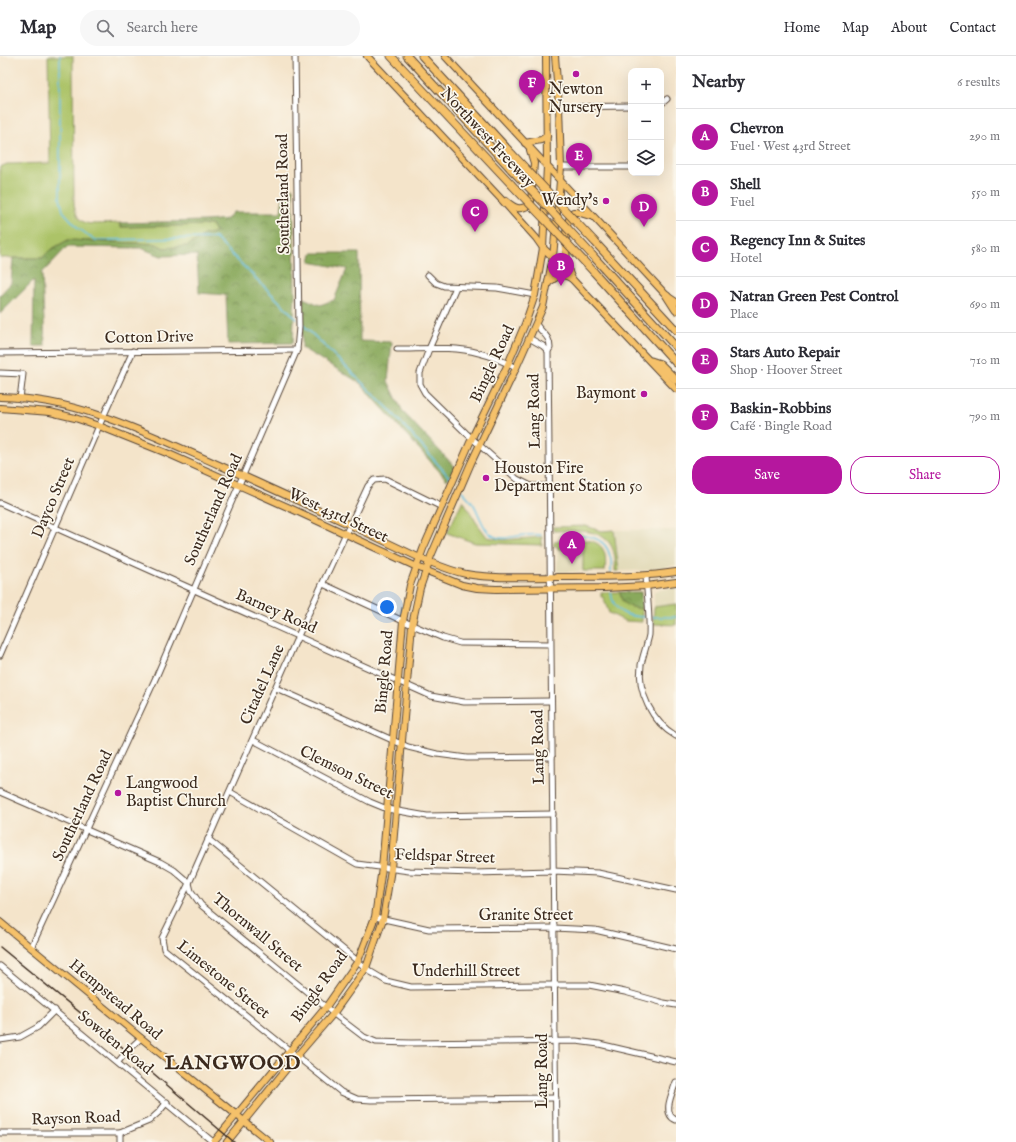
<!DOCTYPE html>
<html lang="en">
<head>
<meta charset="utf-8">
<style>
	body { margin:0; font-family:"IM FELL English",serif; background:#f7f7f7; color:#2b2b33 }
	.controls { position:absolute; right:12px; top:12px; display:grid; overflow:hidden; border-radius:8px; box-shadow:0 4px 16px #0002 }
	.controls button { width:36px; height:36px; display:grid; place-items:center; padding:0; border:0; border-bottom:1px solid #e1e1e2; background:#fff; color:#2b2b33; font:20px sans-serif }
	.you { position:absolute; left:387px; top:551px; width:14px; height:14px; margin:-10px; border:3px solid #fff; border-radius:50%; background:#1a73e8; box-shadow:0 0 0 6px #1a73e833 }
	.badge { display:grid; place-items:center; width:26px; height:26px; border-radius:50%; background:#b5179e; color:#fff; font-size:13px; font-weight:700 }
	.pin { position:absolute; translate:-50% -33px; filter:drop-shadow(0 1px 2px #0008) }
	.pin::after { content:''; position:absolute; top:21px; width:14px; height:12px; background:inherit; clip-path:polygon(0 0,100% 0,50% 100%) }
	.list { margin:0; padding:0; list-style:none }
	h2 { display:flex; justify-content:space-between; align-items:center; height:52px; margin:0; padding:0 16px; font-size:17px }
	h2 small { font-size:13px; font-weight:400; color:#7c7c81 }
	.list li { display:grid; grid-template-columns:26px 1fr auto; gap:12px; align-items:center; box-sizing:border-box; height:56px; padding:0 16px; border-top:1px solid #e1e1e2 }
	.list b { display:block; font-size:15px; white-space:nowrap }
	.list p { margin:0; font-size:13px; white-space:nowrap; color:#7c7c81 }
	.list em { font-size:13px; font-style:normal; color:#7c7c81 }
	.actions { display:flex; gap:8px; padding:12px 16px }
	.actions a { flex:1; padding:9px 0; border:1px solid #b5179e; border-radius:16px; text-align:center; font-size:14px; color:#b5179e }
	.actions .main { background:#b5179e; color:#fff }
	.icon { flex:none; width:22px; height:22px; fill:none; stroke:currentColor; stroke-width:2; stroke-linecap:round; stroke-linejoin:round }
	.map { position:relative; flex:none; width:676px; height:1086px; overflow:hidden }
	header { display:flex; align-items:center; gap:24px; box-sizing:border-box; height:56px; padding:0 20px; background:#fff; border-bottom:1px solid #e1e1e2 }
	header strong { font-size:19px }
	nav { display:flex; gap:22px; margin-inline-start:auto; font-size:14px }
	.search { width:280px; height:36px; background:#f7f7f7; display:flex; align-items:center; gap:10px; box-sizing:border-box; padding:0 14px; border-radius:22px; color:#7c7c81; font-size:15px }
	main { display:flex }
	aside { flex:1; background:#fff }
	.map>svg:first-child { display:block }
</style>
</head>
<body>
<header>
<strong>Map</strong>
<div class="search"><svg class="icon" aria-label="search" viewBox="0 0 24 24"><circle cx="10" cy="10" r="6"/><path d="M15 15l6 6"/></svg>Search here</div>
<nav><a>Home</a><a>Map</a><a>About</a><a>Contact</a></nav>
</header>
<main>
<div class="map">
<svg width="676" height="1086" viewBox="0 0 676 1086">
	<defs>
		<pattern id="forest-crowns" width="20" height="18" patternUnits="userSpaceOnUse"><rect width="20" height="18" fill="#89a95c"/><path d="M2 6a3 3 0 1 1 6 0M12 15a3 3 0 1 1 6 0" fill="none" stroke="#718a4b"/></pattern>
	</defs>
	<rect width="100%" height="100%" fill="#fbf7ec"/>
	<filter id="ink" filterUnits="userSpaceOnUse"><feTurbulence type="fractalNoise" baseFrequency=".025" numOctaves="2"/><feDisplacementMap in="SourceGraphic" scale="8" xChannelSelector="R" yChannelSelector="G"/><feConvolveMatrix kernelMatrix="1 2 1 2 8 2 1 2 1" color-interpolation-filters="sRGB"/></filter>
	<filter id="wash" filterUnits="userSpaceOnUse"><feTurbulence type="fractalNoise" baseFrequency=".012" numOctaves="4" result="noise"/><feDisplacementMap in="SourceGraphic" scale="16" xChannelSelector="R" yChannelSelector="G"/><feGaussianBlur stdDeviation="0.9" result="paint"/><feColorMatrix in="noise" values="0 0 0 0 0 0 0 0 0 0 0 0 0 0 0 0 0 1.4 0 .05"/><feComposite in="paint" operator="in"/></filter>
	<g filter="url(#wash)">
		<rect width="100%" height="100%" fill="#f4e4ca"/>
		<g fill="#e3dbba">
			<path d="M614,474H676V509L647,514L619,515Z"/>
			<path d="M567,490H583V515L557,516L558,493H567Z"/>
			<path d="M676,531V548L654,551V535Z"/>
		</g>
		<g fill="#acc368" stroke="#747643">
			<path d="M48,0H73L74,146C74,154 78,165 86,167C92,169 113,167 120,167V171L212,169L216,177L205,178L188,190L164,192L156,188L68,184L50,194L42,202H0V111L7,108L50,107Z"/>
			<path d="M463,444L476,466L487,481L503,484L542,481V489L475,487L447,477Z"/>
			<path d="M586,470L601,475L614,474L619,515H615C619,472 586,474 554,475L552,471Z"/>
			<path d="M585,484C605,486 607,498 605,515H583V490H567V493H558L557,490H553L555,485Z"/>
			<path d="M601,536H620C621,550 630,551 642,553V566L625,565L609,557L603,541H601Z"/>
			<path d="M676,548V569L653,568L654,551Z"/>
		</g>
		<g fill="url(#forest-crowns)" stroke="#626a3d">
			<path d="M293,132L295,239L293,287L228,288L226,239L199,237L197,199L161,200L141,192L67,191L42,217L45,290H33L34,224L0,258V239L11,227L13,202H42L50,194L68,184L156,188L164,192L188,190L205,178L215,177L212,169L120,171V167L206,165L227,163L233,156H281L284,133Z"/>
			<path d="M312,197H359L360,285L392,286L388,325L403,356L455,411L447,424L360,327L302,292L303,242L320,249L334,244L347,213L310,206Z"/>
			<path d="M620,536H641L642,553C630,551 621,550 620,536Z"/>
		</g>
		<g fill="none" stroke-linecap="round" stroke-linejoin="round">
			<g stroke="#64c0e2" stroke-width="1.5">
				<path d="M60,0V142L63,155L78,172L95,184L215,182L297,263"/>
				<path d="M300,266L389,353L451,423"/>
				<path d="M462,435C466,439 471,444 474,449C481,461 484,483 504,482C516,481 528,477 541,479"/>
				<path d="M562,479C580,479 605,477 610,500C612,505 611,510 611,516"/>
				<path d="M611,536C613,558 629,561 647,561"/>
				<path d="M651,561H676"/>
			</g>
		</g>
	</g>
	<g filter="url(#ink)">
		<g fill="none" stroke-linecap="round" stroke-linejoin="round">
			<defs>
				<g id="minor">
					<path d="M661,48L667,43"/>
					<path d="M559,51L631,50"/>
					<path d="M561,111H631"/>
					<path d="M428,219L436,227L444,230L497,232L535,239"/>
					<path d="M456,231L429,293L420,317V328L425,337L466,377L517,423L531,430H549"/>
					<path d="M536,268C542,278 550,279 550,292L548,295"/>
					<path d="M529,282L543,290L548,295L556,1086"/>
					<path d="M397,293C424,293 453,290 479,297C492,300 505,306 516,312"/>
					<path d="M0,297L297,294"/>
					<path d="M0,317L23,318L20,343"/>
					<path d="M0,447L431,640L464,646L551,645"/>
					<path d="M442,451L385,423L374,424L368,430L298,580L189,827L162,882L164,893L341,1036L357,1043L371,1044L556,1042"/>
					<path d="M646,520C647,538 650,561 649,579C647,589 643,599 641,609C637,636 652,666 676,680"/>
					<path d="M323,528L403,565L443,582L460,587L550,588"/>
					<path d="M0,599L99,370L133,295"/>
					<path d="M276,632L408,691L437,698L467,702L552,701"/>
					<path d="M253,684L370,746L387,753L427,760L553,758"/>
					<path d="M0,736L160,806L174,814L189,827L191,835L201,849L339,962L364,981L376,986L411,987L576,985L599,988L676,1006"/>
					<path d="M230,736L357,808L409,815L474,817L553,815L598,817L676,834"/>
					<path d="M208,783L371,916L386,925L411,931L540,929H589L625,936L664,947L676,949"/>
					<path d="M375,861L429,873L554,872L595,874L676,893"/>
					<path d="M31,892L157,619L297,294L299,271L295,0"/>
					<path d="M0,910L213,1086"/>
					<path d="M0,984L20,981L38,971L55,954"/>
					<path d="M118,1006L127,995L141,982"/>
					<path d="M676,1026C673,1036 661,1058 676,1064"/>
					<path d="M0,1077H120L149,1065L159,1056L167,1046"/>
					<path d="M120,1077V1086"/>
				</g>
				<g id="major">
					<path d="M367,0L501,143L536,182L543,192L569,216L572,223L585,237L676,333"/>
					<path d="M445,0L667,240L676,246"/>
					<path d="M525,87L541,84L547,80"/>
					<path d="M506,145C515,152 518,155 530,149L531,146L534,107L530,94"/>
					<path d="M569,216C566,200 562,170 573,156H577L590,160"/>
					<path d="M548,227C558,220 561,216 572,223"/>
					<path d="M0,341C78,342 149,378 219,409C286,439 353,470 420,502C435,508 450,515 466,518C496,523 526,521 557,521C597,520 637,522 676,516"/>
					<path d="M0,352L50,356L75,362L99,370L169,398L292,453L417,511L462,529L477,532L496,533L605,532L647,530L676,526"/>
					<path d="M0,866L141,982L270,1086"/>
					<path d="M214,1086L326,951L358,905L375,861L382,812L403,565L410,529L423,493L472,382L508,308L525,268L535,239L543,192L547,110L546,0"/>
					<path d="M227,1086L296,1001L333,958L366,912L383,863L391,813L412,569L420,532L431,500L471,407L516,312L543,251L553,201L559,137L561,111L559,51L555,0"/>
				</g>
				<g id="highway">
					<path d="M391,0L511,128"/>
					<path d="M407,0L511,113"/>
					<path d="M422,0L512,98"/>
					<path d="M594,185L676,274"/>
					<path d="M593,200L676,291"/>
					<path d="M593,215L676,307"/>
					<path d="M667,240L676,254"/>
					<path d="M651,305L660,308L676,324"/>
				</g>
			</defs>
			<use href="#minor" stroke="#574638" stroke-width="7"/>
			<use href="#major" stroke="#574638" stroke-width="8"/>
			<use href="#highway" stroke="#574638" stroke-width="9"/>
			<use href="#minor" stroke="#fff" stroke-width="5"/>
			<use href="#major" stroke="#f5c16b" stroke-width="6"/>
			<use href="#highway" stroke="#f5c16b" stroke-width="7"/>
			<path stroke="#3b2a1e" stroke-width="1.5" d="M0,891L127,995L234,1086"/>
			<defs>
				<g id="highway-bridge">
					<path d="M512,98L594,185"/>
					<path d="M511,113L543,146L593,200"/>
					<path d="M511,128L549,168L593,215"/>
				</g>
			</defs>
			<use href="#highway-bridge" stroke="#574638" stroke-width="9" stroke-linecap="butt"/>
			<use href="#highway-bridge" stroke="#f5c16b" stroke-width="7"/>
		</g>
	</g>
	<g fill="#b5179e" stroke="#fbf7ec" stroke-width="1.5">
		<circle cx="576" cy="18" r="4"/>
		<circle cx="606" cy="145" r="4"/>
		<circle cx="644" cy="338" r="4"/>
		<circle cx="486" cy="422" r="4"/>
		<circle cx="118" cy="737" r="4"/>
	</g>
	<g text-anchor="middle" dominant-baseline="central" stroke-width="3.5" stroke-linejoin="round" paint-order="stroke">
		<g font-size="16" fill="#3b2a1e" stroke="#fbf7ec" text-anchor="end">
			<text x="576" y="34" text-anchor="middle">Newton<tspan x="576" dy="18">Nursery</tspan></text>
			<text x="598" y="145">Wendy's</text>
			<text x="636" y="338">Baymont</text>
			<text x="494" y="413" text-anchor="start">Houston Fire<tspan x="494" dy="18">Department Station 50</tspan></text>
			<text x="126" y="728" text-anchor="start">Langwood<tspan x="126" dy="18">Baptist Church</tspan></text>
		</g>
		<g font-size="16" fill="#3b2a1e" stroke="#fbf7ec">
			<text transform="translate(487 82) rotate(47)">Northwest Freeway</text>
			<text transform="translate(284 138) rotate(-91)">Southerland Road</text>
			<text transform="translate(149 282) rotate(-1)">Cotton Drive</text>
			<text transform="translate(493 308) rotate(-65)">Bingle Road</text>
			<text transform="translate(535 355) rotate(-91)">Lang Road</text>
			<text transform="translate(54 442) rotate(-67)">Dayco Street</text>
			<text transform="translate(214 454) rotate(-66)">Southerland Road</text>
			<text transform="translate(338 460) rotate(25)">West 43rd Street</text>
			<text transform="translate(276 556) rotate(24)">Barney Road</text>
			<text transform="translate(385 616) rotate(-85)">Bingle Road</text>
			<text transform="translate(263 629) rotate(-66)">Citadel Lane</text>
			<text transform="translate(539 691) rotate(-91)">Lang Road</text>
			<text transform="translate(346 717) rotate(26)">Clemson Street</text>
			<text transform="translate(83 750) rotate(-65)">Southerland Road</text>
			<text transform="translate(445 801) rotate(2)">Feldspar Street</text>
			<text x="526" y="860">Granite Street</text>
			<text transform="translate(257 877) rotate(40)">Thornwall Street</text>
			<text x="466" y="916">Underhill Street</text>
			<text transform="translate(223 924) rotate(39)">Limestone Street</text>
			<text transform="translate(320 931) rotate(-54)">Bingle Road</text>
			<text transform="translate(115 944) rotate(40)">Hempstead Road</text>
			<text transform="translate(115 987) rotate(39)">Sowden Road</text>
			<text transform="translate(543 1015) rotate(-90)">Lang Road</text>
			<text transform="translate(76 1063) rotate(-2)">Rayson Road</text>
		</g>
		<g font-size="20" font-weight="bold" letter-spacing="1" fill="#3b2a1e" stroke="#fbf7ec">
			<text x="233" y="1007">LANGWOOD</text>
		</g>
	</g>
</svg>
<div class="controls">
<button>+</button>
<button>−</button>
<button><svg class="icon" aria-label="layers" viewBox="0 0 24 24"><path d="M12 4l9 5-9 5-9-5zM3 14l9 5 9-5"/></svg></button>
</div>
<div class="you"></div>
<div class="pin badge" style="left:572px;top:508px">A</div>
<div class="pin badge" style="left:561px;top:230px">B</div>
<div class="pin badge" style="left:475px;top:176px">C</div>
<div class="pin badge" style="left:644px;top:171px">D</div>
<div class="pin badge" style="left:579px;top:120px">E</div>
<div class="pin badge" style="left:532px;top:47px">F</div>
</div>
<aside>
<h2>Nearby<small>6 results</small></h2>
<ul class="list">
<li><span class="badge">A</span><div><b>Chevron</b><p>Fuel · West 43rd Street</p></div><em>290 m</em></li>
<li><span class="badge">B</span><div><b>Shell</b><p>Fuel</p></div><em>550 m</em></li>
<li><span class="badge">C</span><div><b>Regency Inn &amp; Suites</b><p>Hotel</p></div><em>580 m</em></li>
<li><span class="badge">D</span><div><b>Natran Green Pest Control</b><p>Place</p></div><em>690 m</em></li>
<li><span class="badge">E</span><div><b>Stars Auto Repair</b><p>Shop · Hoover Street</p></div><em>710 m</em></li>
<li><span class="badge">F</span><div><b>Baskin-Robbins</b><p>Café · Bingle Road</p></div><em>790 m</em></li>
</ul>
<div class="actions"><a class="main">Save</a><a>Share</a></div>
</aside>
</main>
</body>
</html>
